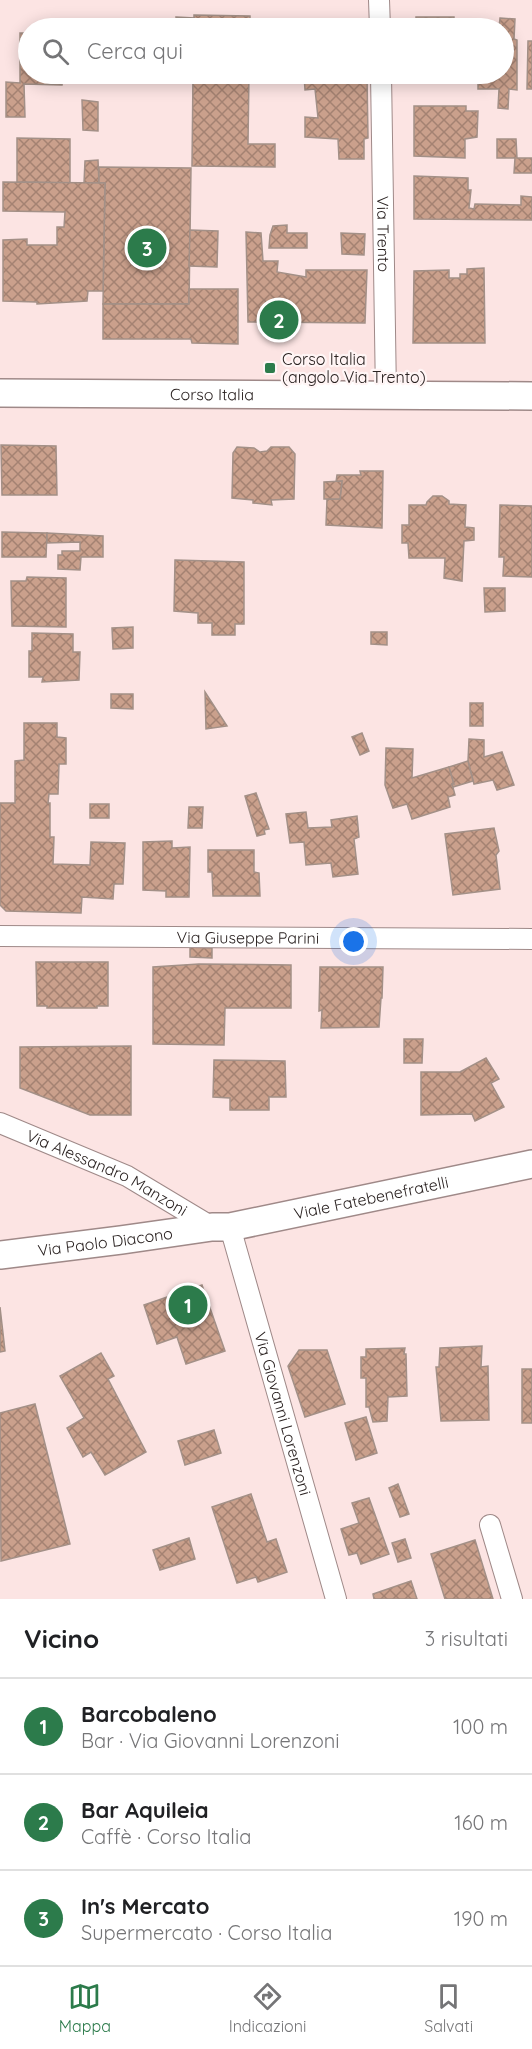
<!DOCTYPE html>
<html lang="it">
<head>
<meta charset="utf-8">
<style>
	body { margin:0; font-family:Quicksand,sans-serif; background:#f6f6f6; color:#202124 }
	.you { position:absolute; left:354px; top:942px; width:21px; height:21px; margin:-15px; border:4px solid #fff; border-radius:50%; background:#1a73e8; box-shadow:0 0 0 9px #1a73e833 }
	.badge { display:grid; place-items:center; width:39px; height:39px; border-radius:50%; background:#2c7b4b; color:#fff; font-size:20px; font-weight:700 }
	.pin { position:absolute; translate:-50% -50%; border:3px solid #fff; box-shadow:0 2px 6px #0006 }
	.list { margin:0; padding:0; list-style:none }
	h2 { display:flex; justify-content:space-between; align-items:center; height:78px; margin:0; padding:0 24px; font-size:26px }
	h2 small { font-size:20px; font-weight:400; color:#757577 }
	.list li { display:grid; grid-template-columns:39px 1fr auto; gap:18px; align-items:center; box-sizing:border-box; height:96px; padding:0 24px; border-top:2px solid #e0e0e0 }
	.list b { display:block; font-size:22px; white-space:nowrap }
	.list p { margin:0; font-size:20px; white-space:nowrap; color:#757577 }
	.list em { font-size:20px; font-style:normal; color:#757577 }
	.icon { flex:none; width:33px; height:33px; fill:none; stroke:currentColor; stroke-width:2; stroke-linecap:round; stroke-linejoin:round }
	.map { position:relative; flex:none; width:532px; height:1599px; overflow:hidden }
	.search { position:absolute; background:#fff; box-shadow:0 3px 15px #0003; left:18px; right:18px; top:18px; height:66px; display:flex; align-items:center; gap:15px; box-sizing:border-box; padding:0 21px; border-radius:33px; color:#757577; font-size:22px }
	.sheet { height:366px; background:#fff }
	nav { display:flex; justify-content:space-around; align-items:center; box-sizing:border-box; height:84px; border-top:2px solid #e0e0e0; background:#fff; font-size:16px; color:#757577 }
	nav a { display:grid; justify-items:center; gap:3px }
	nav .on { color:#2c7b4b }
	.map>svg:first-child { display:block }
</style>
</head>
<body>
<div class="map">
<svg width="532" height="1599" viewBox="0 0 532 1599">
	<defs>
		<pattern id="building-cross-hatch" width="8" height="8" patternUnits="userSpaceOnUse" patternTransform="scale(1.5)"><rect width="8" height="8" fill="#caa08c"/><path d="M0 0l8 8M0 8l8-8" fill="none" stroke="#a48272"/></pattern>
	</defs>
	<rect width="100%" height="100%" fill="#fce4e3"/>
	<g fill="url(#building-cross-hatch)" stroke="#a39087" stroke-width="1.5">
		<path d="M194,15L250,16V28H194Z"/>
		<path d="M176,17L194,18V28H177Z"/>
		<rect x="416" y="17" width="38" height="11"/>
		<path d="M500,18L515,19L514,39L517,40V90L509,89L508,109L498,108L499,89H478V80H475V74H504V28H499Z"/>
		<path d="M454,20H471L468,28H454Z"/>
		<path d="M20,33H28V74H63L62,85L24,84L25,117H6V82L20,83Z"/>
		<path d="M528,41H532V89H527Z"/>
		<path d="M193,74H249L248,144H275V167L192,166Z"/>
		<path d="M315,74H367L368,138L364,139V159H339L338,139L305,137V117L318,118L315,89L305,90L304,75L315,76Z"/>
		<path d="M82,100L98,102V131L83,130Z"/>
		<path d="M414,106H466V111H478L477,137L465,139V158L414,156Z"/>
		<path d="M17,138L70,139V183L17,182Z"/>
		<path d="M497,139H516L517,158H532V173H514L515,158H497Z"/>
		<path d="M98,160L99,183H84L85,161Z"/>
		<path d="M99,167L191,168L189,304H103L105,183H99Z"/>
		<path d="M414,176L468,178V190H471L469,208L474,209L475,204L521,205V196L532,197V220L414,219Z"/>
		<path d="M3,182L105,183L103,291H88L87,301L37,304V302L3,301V240L27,239V245H57V227H64L65,212L3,211Z"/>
		<path d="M287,225V233H307V248H269L270,235L273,226Z"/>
		<path d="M190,230L218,231L217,267L189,266Z"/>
		<path d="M246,232L261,233L263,261H278L277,272L306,277V270H367L365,323L248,322Z"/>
		<path d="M341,233L365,234L364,255L342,254Z"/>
		<path d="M484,268L485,343H413L414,271L449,270V278H460V274H467V269Z"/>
		<path d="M189,289H238V344L192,343L191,339H103V304H189Z"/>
		<path d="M1,445L56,446L57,495H2Z"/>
		<path d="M237,447L254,448L260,452L267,451L271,447H289L295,454L294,499L271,500L272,505L253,503V500L232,498L233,453Z"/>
		<path d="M360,471H383L382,528L326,525L327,499H340L342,481L336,482L337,475H361Z"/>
		<path d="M342,481L340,499H324V482Z"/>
		<path d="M433,496H442L449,501V504L466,505L465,527L474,528V540L464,541L462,581L444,578L445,558H409L408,543H402V525H409V505H426L427,502Z"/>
		<path d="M500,505L532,506V577L503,576L504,557H499Z"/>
		<path d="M2,532L47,533L46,557H2Z"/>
		<path d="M47,533L103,536V557H81L80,570L58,569V555H62V551H80V542L47,543Z"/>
		<path d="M175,560L244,562V624H235V635H212V623H198V613L174,611Z"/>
		<path d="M27,577L66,578V627L12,626L11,581H26Z"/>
		<path d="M484,588H505V611L485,612Z"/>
		<path d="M133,627V648L113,649L112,628Z"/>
		<path d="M371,632H387V645L371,644Z"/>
		<path d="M32,633L73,634V652H80L79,680L42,682L43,677H29V651H32Z"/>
		<path d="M205,692L227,726L206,729Z"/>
		<path d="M111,694H133V709L111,708Z"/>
		<rect x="470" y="703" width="13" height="23"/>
		<path d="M24,723H57V737L66,738V764H59L58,794H49L48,803H50V837H54L53,864L90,865L91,842L125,843L123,884H114L113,899L82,897L81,913L6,911L0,905V803H15V761L24,760Z"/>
		<path d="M362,733L369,751L360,755L352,737Z"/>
		<path d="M469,739L484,740V757L502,752L514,785L497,790L493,780L474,784L468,761Z"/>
		<path d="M386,748L413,749L412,778L449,767L454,784H452L455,795L448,797L450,807L412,819L407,804L393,808L385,785Z"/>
		<path d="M468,761L473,781L453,787L452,784H454L449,767Z"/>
		<path d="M256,793L269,829L264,830L265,834L257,836L245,796Z"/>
		<rect x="90" y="804" width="19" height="14"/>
		<path d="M189,807H203L202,828H188Z"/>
		<path d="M306,812L308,828L332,827L331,820L357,816L359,837L354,839L358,874L333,877L331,863L306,865L304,842L290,843L286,814Z"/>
		<path d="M494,828L499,851L496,855L500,889L453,895L445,834Z"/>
		<path d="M172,841V848L190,847L189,897H166V891L143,890V842Z"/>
		<path d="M208,850H254V872L259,873L260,896H213L212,872H208Z"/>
		<path d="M190,947L212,948V958L190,957Z"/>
		<path d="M36,962H108V1006H97V1008H47V1006H37Z"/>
		<path d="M199,964L291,965V1008H225L224,1045L153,1044V967Z"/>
		<path d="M320,967H383L382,998H381L379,1027L321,1028L322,1010L319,1011Z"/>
		<path d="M404,1039H423L422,1063H404Z"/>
		<path d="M131,1046V1115H90L20,1088V1047Z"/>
		<path d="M486,1058L499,1079L491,1083L504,1107L475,1121L472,1114L421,1115V1072H460Z"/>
		<path d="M214,1060L285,1061L286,1097H269V1110H230V1098L213,1097Z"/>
		<path d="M202,1285L225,1351L186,1364L177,1337L157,1344L144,1305Z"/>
		<path d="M0,1307L5,1351L0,1352Z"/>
		<path d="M482,1346L481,1367L488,1366L489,1420L441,1421L436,1367H439L440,1348Z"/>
		<path d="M405,1348L404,1354H406L407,1396L388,1397L387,1421L373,1422L369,1407H366V1378H361V1357H366V1349Z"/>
		<path d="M299,1350H327L345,1404L305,1417L288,1366Z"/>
		<path d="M101,1353L114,1376L108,1379L146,1452L105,1475L91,1452L83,1457L67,1428L84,1418L60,1376Z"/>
		<rect x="522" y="1369" width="10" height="54"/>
		<path d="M35,1404L70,1544L1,1561L0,1413Z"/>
		<path d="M366,1417L377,1453L356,1460L345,1423Z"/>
		<path d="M214,1430L221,1453L185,1465L178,1441Z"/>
		<path d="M398,1484L409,1514L400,1517L389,1488Z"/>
		<path d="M251,1494L267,1542L276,1539L287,1572L258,1582L256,1577L237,1583L212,1507Z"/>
		<path d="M369,1498L389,1554L361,1564L357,1553L349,1555L341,1529L359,1523L352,1503Z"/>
		<path d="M189,1538L195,1559L160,1570L153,1550Z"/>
		<path d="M405,1539L411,1558L398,1562L392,1543Z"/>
		<path d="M475,1540L493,1599H445L431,1554Z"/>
		<path d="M411,1581L417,1599H374L373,1594Z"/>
	</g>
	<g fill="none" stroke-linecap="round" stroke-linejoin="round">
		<defs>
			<g id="street">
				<path d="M379,0L380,28"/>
				<path id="s1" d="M381,74L386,395"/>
				<path id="s2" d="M0,936L532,939"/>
				<path id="s3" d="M0,1123L127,1176L212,1227"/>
				<path id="s4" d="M230,1227L336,1599"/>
				<path d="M490,1525L512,1599"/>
			</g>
			<g id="secondary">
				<path id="s5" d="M0,393L532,396"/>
				<path id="s6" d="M0,1255L121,1240L212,1227H230L532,1164"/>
			</g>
		</defs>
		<use href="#street" stroke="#9f8988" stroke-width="22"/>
		<use href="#secondary" stroke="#9f8988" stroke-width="30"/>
		<use href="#street" stroke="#fff" stroke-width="20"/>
		<use href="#secondary" stroke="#fff" stroke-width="27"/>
	</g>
	<rect fill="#2c7b4b" stroke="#fff5f5" stroke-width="2" x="264" y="362" width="12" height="12" rx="3"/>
	<g text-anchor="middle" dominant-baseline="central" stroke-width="4.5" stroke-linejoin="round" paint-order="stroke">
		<g font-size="16" fill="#2a2221" stroke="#fff5f5">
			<text stroke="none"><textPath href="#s1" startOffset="160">Via Trento</textPath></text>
			<text stroke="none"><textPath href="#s5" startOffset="212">Corso Italia</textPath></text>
			<text stroke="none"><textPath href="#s2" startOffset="248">Via Giuseppe Parini</textPath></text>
			<text stroke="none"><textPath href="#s3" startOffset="118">Via Alessandro Manzoni</textPath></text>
			<text stroke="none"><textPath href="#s6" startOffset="376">Viale Fatebenefratelli</textPath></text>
			<text stroke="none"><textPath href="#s6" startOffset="106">Via Paolo Diacono</textPath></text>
			<text stroke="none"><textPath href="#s4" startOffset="194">Via Giovanni Lorenzoni</textPath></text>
		</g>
		<g font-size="16" fill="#2a2221" stroke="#fff5f5" text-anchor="start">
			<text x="282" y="359">Corso Italia<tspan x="282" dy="18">(angolo Via Trento)</tspan></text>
		</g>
	</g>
</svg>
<div class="you"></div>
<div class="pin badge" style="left:188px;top:1305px">1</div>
<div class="pin badge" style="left:279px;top:320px">2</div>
<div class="pin badge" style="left:147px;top:248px">3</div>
<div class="search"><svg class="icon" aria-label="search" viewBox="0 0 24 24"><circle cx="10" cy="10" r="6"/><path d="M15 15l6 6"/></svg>Cerca qui</div>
</div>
<section class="sheet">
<h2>Vicino<small>3 risultati</small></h2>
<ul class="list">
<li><span class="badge">1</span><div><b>Barcobaleno</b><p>Bar · Via Giovanni Lorenzoni</p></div><em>100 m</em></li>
<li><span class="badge">2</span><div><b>Bar Aquileia</b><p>Caffè · Corso Italia</p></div><em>160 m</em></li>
<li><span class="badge">3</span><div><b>In's Mercato</b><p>Supermercato · Corso Italia</p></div><em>190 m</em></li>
</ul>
</section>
<nav>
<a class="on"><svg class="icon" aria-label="map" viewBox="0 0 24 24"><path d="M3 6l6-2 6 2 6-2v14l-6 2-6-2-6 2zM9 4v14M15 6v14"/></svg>Mappa</a>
<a><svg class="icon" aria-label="directions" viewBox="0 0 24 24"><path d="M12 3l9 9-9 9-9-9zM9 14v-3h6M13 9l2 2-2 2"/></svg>Indicazioni</a>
<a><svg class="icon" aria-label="saved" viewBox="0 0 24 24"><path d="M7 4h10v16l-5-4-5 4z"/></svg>Salvati</a>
</nav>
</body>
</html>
